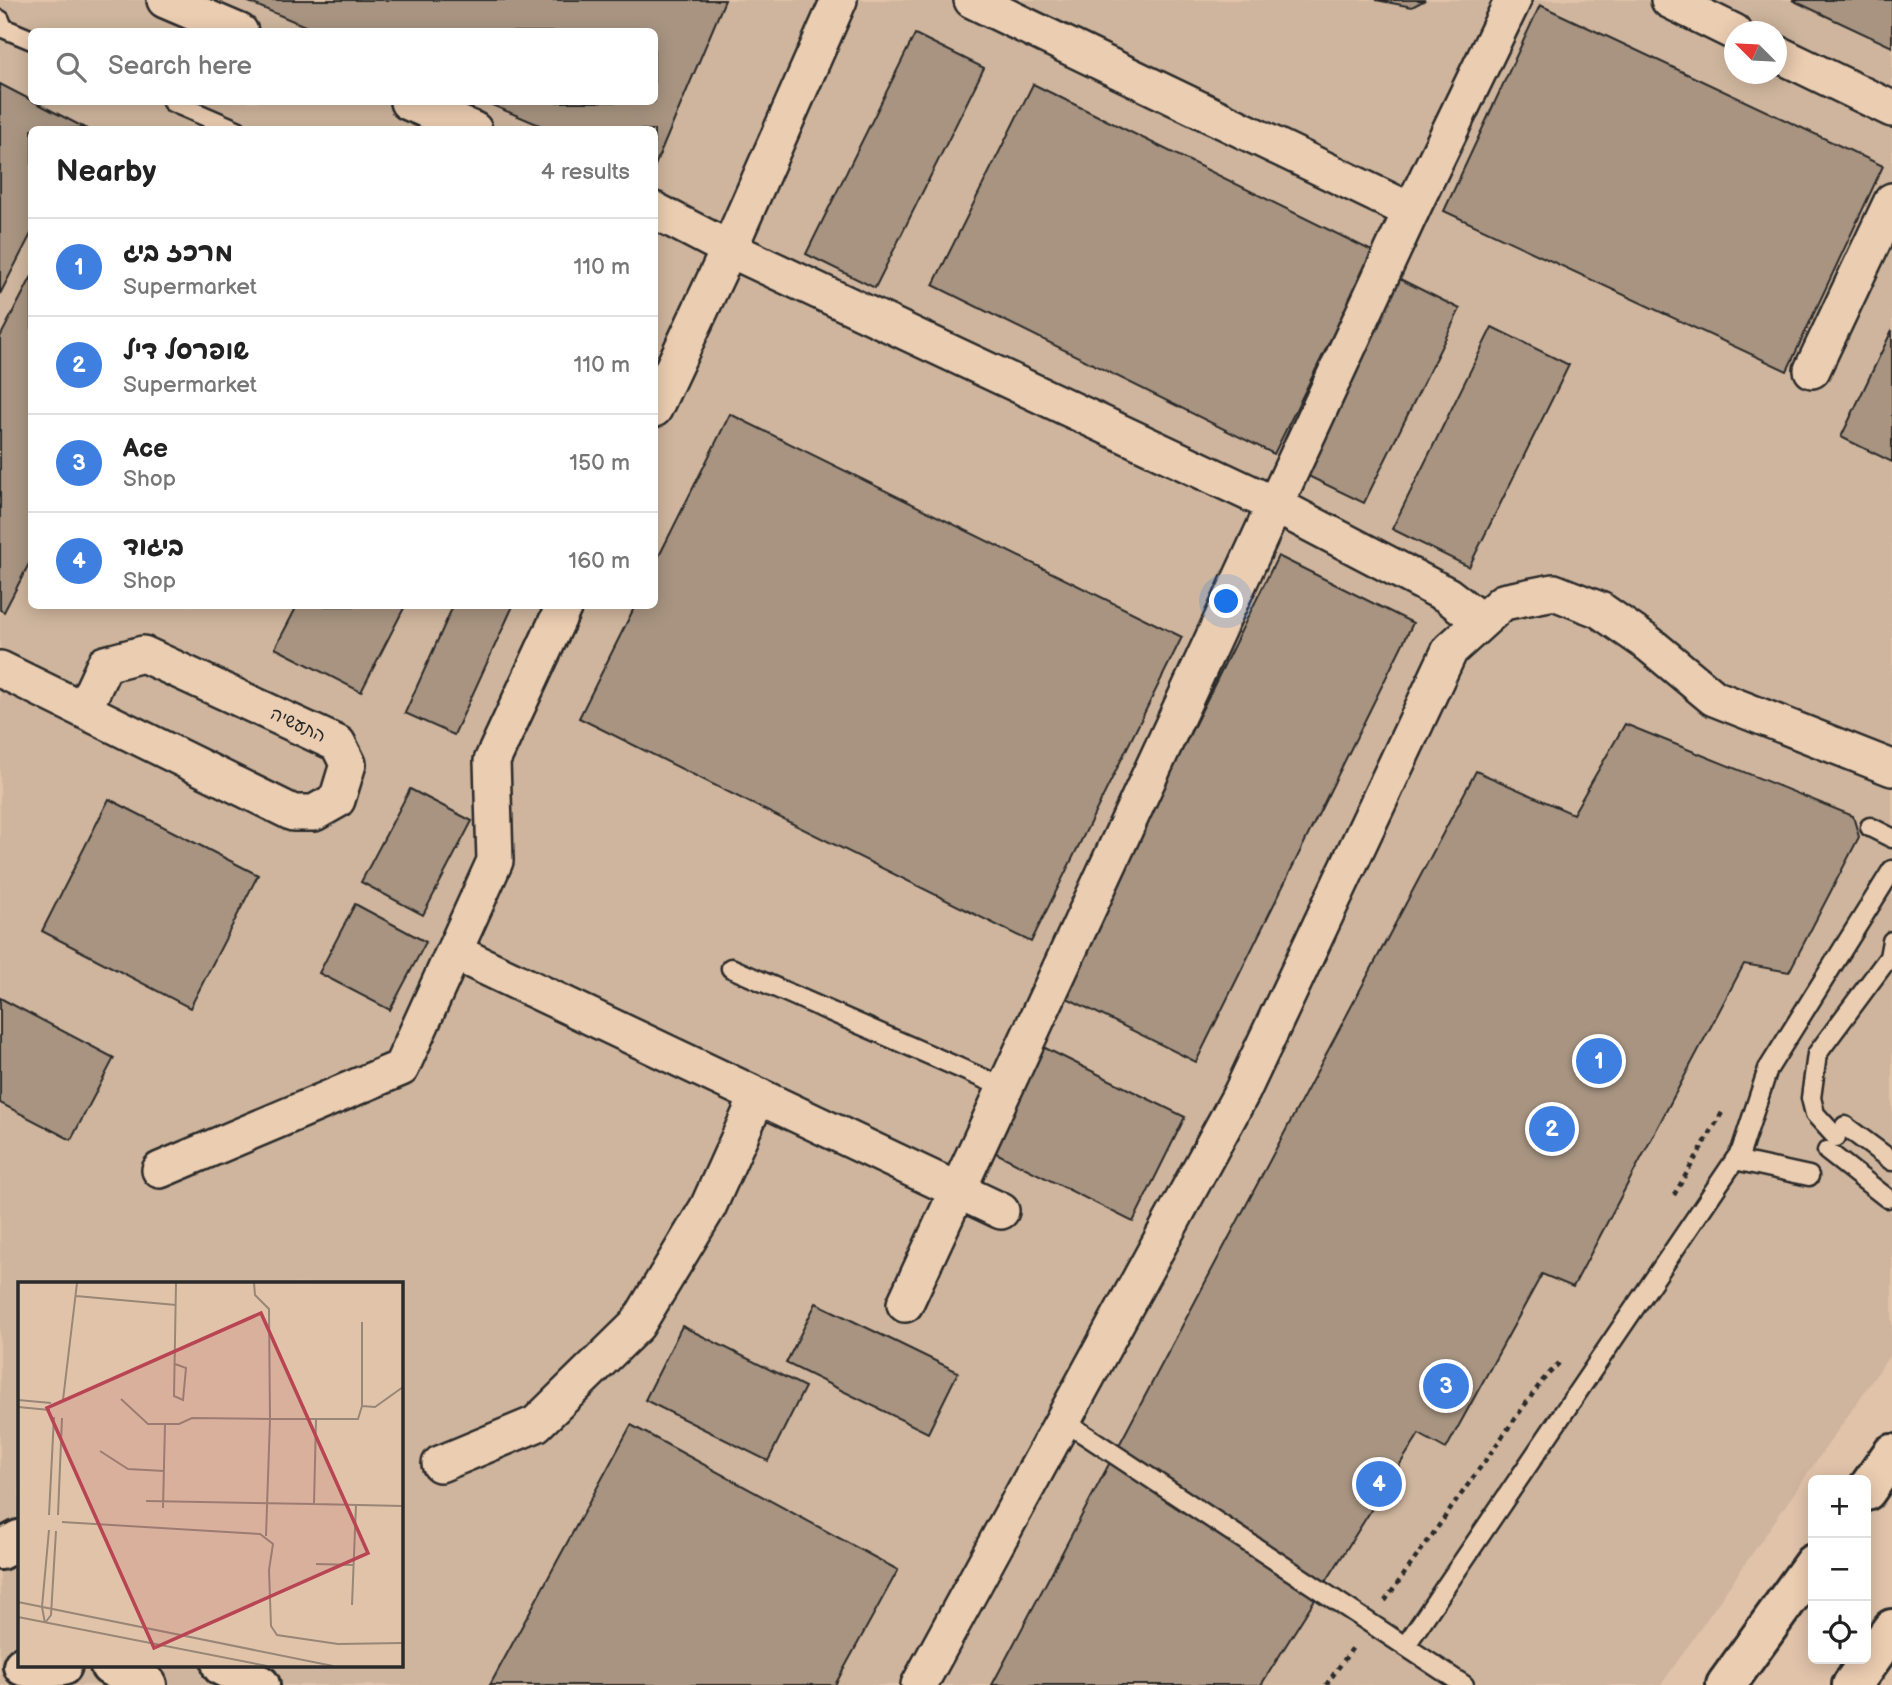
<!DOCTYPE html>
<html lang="en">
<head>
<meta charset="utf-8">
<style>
	body { margin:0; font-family:"Balsamiq Sans","Playpen Sans Hebrew",sans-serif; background:#f6f6f6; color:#222 }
	.controls { position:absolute; right:21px; bottom:21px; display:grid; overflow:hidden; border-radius:10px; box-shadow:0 4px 18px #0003 }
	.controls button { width:63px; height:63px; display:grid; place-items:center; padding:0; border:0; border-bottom:2px solid #e0e0e0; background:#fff; color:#222; font:35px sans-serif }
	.compass { position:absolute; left:1724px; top:21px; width:63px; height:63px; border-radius:50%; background:#fff; box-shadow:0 4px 18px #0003; rotate:294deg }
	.you { position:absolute; left:1227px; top:602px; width:24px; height:24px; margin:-18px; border:5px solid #fff; border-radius:50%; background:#1a73e8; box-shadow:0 0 0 10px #1a73e833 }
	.badge { display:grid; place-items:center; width:46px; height:46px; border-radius:50%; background:#111827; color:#fff; font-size:23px; font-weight:700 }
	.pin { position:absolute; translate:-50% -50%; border:4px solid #fff; box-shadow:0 2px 7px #0006 }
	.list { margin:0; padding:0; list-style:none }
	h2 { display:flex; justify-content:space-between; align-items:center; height:91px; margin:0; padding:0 28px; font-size:30px }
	h2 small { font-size:23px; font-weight:400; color:#767676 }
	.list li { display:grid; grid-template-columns:46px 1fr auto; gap:21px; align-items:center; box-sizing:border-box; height:98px; padding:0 28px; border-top:2px solid #e0e0e0 }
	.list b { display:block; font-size:26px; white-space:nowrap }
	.list p { margin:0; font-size:23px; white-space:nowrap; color:#767676 }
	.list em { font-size:23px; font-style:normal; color:#767676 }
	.icon { flex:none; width:38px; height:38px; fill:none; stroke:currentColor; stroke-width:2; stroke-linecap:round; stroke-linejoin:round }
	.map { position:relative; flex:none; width:1892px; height:1685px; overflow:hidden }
	.search { position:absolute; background:#fff; box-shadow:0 4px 18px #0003; left:28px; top:28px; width:630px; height:77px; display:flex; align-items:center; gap:18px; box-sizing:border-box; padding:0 24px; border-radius:10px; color:#767676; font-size:26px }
	.panel { position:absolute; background:#fff; box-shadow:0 4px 18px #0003; left:28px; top:126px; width:630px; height:483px; border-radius:10px }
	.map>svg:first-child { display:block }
</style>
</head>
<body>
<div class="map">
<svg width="1892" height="1685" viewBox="0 0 1892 1685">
	<rect width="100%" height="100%" fill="#e0c3a9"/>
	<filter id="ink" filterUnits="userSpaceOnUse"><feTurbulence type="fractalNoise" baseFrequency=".0143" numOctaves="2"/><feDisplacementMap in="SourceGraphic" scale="14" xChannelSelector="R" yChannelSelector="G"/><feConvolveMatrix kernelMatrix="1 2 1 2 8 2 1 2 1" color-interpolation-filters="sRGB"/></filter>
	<g filter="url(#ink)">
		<path fill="#cfb59d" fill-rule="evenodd" d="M0,0H1892V1352L1661,1685H0ZM32,32H654V102H32ZM1734,32H1776V74H1734ZM32,130H654V606H32ZM19,1284H401V1666H19Z"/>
		<g fill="#a89481" stroke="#2b2b2b" stroke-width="2">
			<path d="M244,0H725L654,168V130H551L485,102H654V32H319Z"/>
			<path d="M1376,0H1425L1412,7Z"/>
			<path d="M1792,0H1892V47Z"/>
			<path d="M1540,5L1883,166L1787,371L1444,211Z"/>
			<path d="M915,34L984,68L875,288L806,254Z"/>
			<path d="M0,84L85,128L32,130V232L0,294Z"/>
			<path d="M1033,84L1374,252L1274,454L933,285Z"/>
			<path d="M32,276V558L4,612L0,610V337Z"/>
			<path d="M1396,277L1460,309L1364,503L1300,472Z"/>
			<path d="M1492,327L1569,365L1469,567L1392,529Z"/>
			<path d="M1892,330V462L1841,437Z"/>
			<path d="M730,414L1182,637L1031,942L579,718L635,606H654V566Z"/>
			<path d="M1278,556L1413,623L1196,1062L1061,995Z"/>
			<path d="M297,606H405L361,692L275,648Z"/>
			<path d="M453,606H513L454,735L405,713Z"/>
			<path d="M1625,724L1853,816L1859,837L1789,972L1744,964L1573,1287L1542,1274L1446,1449L1419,1434L1261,1685H992L1476,771L1573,814Z"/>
			<path d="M410,789L472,821L423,915L361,882Z"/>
			<path d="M109,799L258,875L190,1008L42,931Z"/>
			<path d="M355,904L426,942L390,1010L319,973Z"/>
			<path d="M0,998L114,1058L71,1140L0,1103Z"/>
			<path d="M1039,1045L1185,1117L1133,1222L988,1149Z"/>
			<path d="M816,1303L958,1372L928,1433L786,1363Z"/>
			<path d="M682,1326L805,1387L768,1461L645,1400Z"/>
			<path d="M631,1425L898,1570L835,1685H490Z"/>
		</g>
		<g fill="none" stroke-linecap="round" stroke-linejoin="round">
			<defs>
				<g id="lane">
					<path d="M0,20L3,28L32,40"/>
					<path d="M172,102L237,130"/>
					<path d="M1870,827L1892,838"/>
					<path d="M731,968L1003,1087"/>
					<path d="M1845,1126L1892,1161"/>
					<path d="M1836,1137L1815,1114L1811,1098L1817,1054L1889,957L1892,941"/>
					<path d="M1827,1151L1887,1198"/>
					<path d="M1735,1160L1809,1176"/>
					<path d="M1064,1421L1464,1685"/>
					<path d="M1406,1645L1741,1151L1768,1069L1892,870"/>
				</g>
				<g id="street">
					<path d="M165,0L240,32"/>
					<path d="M972,0L1411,211L1513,0"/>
					<path d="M1669,0L1734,32"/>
					<path d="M1776,53L1892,109"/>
					<path d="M408,102L474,130"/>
					<path d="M654,210L729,249L839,0"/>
					<path d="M1812,370L1892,201"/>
					<path d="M654,409L729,249L1275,505L1447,595L1481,621"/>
					<path d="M0,669L293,813H314L337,800L348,764L338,744L143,654L105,664L84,709"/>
					<path d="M454,952L1001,1211"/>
					<path d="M160,1170L401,1068L495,861L492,761L564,606"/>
					<path d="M905,1304L1411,211"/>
					<path d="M440,1464L536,1424L637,1325L708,1207L758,1096"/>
					<path d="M919,1685L1242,1092L1450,650L1503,602L1554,592L1600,610L1649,644L1714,698L1892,768"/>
				</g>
				<g id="secondary">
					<path d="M0,1550L19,1540"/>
					<path d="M23,1666L34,1669L62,1666"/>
					<path d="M110,1666L147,1685"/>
					<path d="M222,1666L260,1685"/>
				</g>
				<g id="primary">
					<path d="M1866,1491L1892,1454"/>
					<path d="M1726,1685L1813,1564"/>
					<path d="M1852,1685L1892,1629"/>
				</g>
			</defs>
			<use href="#lane" stroke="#2b2b2b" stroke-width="23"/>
			<use href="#street" stroke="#2b2b2b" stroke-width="40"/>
			<use href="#secondary" stroke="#2b2b2b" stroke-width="44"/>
			<use href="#primary" stroke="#2b2b2b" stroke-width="44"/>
			<g stroke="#2b2b2b" stroke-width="4.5" stroke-dasharray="5 5" stroke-linecap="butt">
				<path d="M1674,1195L1723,1111"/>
				<path d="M1385,1601L1542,1381L1562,1360"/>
				<path d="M1326,1685L1354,1646"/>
			</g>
			<use href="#lane" stroke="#ebcdb1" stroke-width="18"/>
			<use href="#street" stroke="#ebcdb1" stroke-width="35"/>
			<use href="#secondary" stroke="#ebcdb1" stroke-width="38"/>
			<use href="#primary" stroke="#ebcdb1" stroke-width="38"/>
		</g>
	</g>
	<g text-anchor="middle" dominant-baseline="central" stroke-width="7" stroke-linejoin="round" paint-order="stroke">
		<g font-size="18" fill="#2b2b2b" stroke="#ebcdb1">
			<text transform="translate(298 725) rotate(25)">התעשיה</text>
		</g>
	</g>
	<g transform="translate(18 1282)">
		<rect width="385" height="385" fill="#e0c3a9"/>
		<path fill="none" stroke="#988677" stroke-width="2" d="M236,1L237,13L251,27L252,137H340L344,124L357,125L385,105M58,14L158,23M157,82L168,86L165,118L156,114L158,1M103,117L130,142H161L174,136L252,137L248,254M0,118L33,121M45,118L59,1M344,124V40M0,125L32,128M298,138L296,222L385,224M82,169L110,187L146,189M128,219L296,222M145,226L147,142M31,233L36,135M40,233L44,136M44,240L242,252L255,262L251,288L253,344L259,353L320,362L385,361M298,282L336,283M0,320L315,384M334,323L338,223M0,335L249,384M27,341L33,333L38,249M27,341L24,325L31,248"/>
		<path fill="#b84454" fill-opacity="0.15" stroke="#b84454" stroke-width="3.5" d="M243,31L350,271L136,366L29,126Z"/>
		<rect width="385" height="385" fill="none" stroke="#2b2b2b" stroke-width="3.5"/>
	</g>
</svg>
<div class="controls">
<button>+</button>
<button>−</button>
<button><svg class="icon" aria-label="locate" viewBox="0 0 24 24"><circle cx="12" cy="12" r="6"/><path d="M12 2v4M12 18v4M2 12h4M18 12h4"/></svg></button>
</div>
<svg class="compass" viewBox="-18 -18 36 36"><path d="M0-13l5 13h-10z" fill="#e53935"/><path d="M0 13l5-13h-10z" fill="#767676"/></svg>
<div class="you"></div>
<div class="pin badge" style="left:1599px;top:1061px;background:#3f7fe0">1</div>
<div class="pin badge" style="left:1552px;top:1129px;background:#3f7fe0">2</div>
<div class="pin badge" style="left:1446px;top:1386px;background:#3f7fe0">3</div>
<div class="pin badge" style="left:1379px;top:1484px;background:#3f7fe0">4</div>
<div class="search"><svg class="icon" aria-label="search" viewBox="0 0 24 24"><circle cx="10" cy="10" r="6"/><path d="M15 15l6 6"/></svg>Search here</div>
<section class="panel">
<h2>Nearby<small>4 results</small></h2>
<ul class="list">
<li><span class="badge" style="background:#3f7fe0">1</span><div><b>מרכז ביג</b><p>Supermarket</p></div><em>110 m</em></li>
<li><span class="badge" style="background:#3f7fe0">2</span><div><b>שופרסל דיל</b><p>Supermarket</p></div><em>110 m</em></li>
<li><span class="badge" style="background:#3f7fe0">3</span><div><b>Ace</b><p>Shop</p></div><em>150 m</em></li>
<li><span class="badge" style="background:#3f7fe0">4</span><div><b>ביגוד</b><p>Shop</p></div><em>160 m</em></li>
</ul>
</section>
</div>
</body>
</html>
